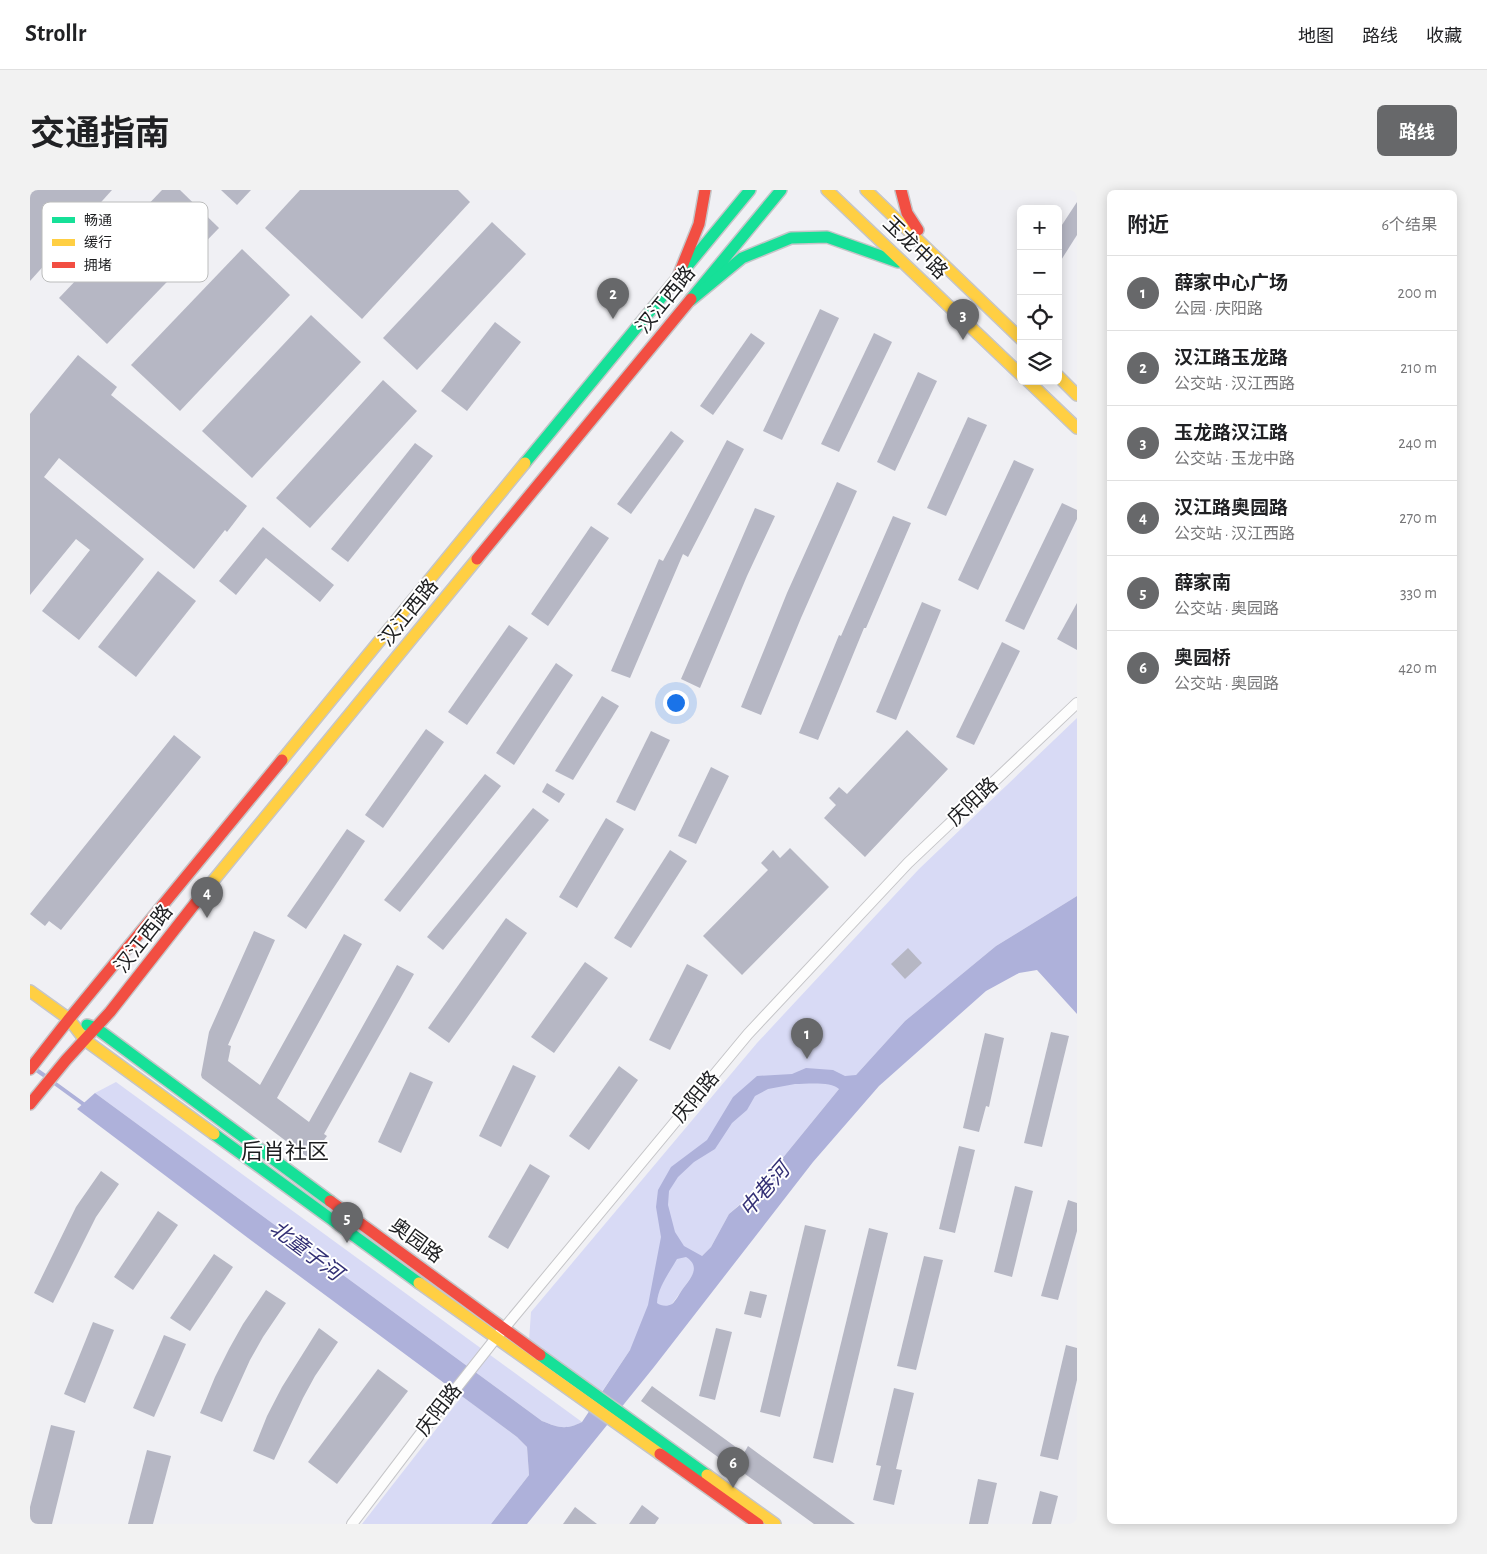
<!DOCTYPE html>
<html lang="zh">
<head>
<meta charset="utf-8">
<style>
	body { margin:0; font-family:"Alegreya Sans","Noto Sans SC",sans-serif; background:#f2f2f2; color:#202124 }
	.controls { position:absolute; right:15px; top:15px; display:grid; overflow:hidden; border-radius:8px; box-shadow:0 2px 12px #0003 }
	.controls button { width:45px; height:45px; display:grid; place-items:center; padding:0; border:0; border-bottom:1px solid #e0e0e0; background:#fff; color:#202124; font:25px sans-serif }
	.you { position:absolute; left:645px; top:512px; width:18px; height:18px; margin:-12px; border:4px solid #fff; border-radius:50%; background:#1a73e8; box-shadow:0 0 0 8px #1a73e833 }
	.badge { display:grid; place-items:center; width:32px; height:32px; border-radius:50%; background:#67686a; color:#fff; font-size:16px; font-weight:700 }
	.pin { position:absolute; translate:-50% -41px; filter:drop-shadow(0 1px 2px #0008) }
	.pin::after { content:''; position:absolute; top:26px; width:18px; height:15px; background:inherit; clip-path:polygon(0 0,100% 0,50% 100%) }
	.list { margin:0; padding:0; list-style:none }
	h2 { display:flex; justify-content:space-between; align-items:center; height:65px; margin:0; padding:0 20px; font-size:21px }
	h2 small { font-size:16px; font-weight:400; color:#757577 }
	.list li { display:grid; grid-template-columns:32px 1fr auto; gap:15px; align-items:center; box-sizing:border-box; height:75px; padding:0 20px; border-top:1px solid #e0e0e0 }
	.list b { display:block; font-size:19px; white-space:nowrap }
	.list p { margin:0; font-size:16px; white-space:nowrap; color:#757577 }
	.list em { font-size:16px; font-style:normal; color:#757577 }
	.icon { flex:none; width:28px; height:28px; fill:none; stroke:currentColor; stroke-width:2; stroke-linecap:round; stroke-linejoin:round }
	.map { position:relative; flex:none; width:1047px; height:1334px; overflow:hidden; border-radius:8px }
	header { display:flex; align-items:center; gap:30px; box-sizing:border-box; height:70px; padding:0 25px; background:#fff; border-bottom:1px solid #e0e0e0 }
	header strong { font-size:24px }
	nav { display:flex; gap:28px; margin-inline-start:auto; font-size:18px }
	.intro { display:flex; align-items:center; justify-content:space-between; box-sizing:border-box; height:120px; padding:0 30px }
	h1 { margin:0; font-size:35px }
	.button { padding:12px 22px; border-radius:8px; background:#67686a; color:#fff; font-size:18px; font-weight:700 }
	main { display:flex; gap:30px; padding:0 30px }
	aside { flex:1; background:#fff; border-radius:8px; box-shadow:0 2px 12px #0003 }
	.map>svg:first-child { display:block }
</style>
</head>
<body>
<header>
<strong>Strollr</strong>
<nav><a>地图</a><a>路线</a><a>收藏</a></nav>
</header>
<div class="intro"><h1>交通指南</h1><a class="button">路线</a></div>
<main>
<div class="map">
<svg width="1047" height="1334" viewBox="0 0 1047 1334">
	<rect width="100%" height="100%" fill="#f0f0f4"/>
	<g fill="#d8daf5">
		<path d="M1047,528V706L966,756L875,831L826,885L809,899L728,998L699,1024L681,1057L672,1066L662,1086L642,1114L600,1160L571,1203L499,1151L501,1122L727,853L889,679Z"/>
		<path d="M86,892L552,1232C536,1240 529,1238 512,1231L65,903Z"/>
		<path d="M432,1206L487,1247L497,1257L499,1285L461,1334H332Z"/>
	</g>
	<path fill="#aeb1da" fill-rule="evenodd" d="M1047,706V824L1007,780L989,783L956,801L849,896L783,972L624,1177L497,1334H461L499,1285L497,1257L487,1247L218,1048L47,919L65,903L512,1231C529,1238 536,1240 552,1232L600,1160L618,1115L631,1047L626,1017L628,1000L641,977L677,950L703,907L727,886L762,884L776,878L803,880L815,886L826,885L875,831L966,756ZM765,894C776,894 801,891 809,899L724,1003L699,1024L681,1057L672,1066L654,1056L645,1042L638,1015L639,1001L648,987L664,972L685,959L702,933L717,920L725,906L738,899ZM656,1067C672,1077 660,1089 652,1100C649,1104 646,1111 642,1114C637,1117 631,1116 627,1113C628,1097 639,1083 647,1069Z"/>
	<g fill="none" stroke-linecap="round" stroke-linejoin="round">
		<g stroke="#aeb1da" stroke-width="4">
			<path d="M5,879L18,888"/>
			<path d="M23,892L56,916"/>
		</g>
	</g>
	<g fill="#b6b7c4">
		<path d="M0,0H82L0,91Z"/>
		<path d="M132,0H150L189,38L77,154L29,108Z"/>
		<path d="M191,0H221L207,15Z"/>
		<path d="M270,0H428L440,12L332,129L235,38Z"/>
		<path d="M1047,12V45L1028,75V41Z"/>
		<path d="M462,32L496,64L387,180L353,148Z"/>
		<path d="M212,59L260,105L150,221L101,175Z"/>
		<path d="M790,119L809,128L752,250L733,241Z"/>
		<path d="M281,125L331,172L222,288L172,241Z"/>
		<path d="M465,132L491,152L437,221L411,201Z"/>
		<path d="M721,143L735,153L683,225L670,216Z"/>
		<path d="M844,143L862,152L809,262L791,254Z"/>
		<path d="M48,165L87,197L81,205L217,316L197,342L195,340L164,379L29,268L14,287L114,369L49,450L12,421L60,360L46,349L0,405V224Z"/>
		<path d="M888,182L907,191L865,281L847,272Z"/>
		<path d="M353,190L387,221L280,338L246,308Z"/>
		<path d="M938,227L957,235L916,326L897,318Z"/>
		<path d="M641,241L654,251L601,324L587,314Z"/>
		<path d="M697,250L714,259L658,367L653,364L600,488L581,481L629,369L633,371Z"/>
		<path d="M385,253L403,266L318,372L301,359Z"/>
		<path d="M984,270L1004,279L948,400L928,390Z"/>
		<path d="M807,292L827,301L771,428L731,525L711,517L757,403Z"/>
		<path d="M1032,313L1047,320V329L994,440L975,431Z"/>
		<path d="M725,318L745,326L717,386L670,498L651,489Z"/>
		<path d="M863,326L881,333L836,438H834L788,550L769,543L809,445L811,446Z"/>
		<path d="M561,336L579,348L518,436L501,424Z"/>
		<path d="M233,337L304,395L290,412L236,368L206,405L189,391Z"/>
		<path d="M128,381L166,411L106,487L68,457Z"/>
		<path d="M892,412L911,420L866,530L846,522Z"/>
		<path d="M1047,413V460L1027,449Z"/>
		<path d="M479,435L498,448L437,535L418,522Z"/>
		<path d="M972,452L990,461L944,555L926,547Z"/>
		<path d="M526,473L543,485L484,575L466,563Z"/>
		<path d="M572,506L589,516L543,590L525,581Z"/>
		<path d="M396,539L414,552L353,638L335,625Z"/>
		<path d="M877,540L918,579L835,667L794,628L806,615L799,608L809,597L817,604Z"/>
		<path d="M621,541L640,550L605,621L586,612Z"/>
		<path d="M144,545L171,567L31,740L19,731L15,736L0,724Z"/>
		<path d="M681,577L699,586L666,654L648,646Z"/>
		<path d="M455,584L471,596L370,722L354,710Z"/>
		<path d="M517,593L535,604L529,613L512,602Z"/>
		<path d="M503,618L519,630L413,760L397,747Z"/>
		<path d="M576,628L594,639L547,718L529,707Z"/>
		<path d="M317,639L335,651L276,739L257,726Z"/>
		<path d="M760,658L799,697L712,785L673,746L738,680L731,673L743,660L750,668Z"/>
		<path d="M640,660L657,671L601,758L584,748Z"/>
		<path d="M476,728L497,743L419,853L398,838Z"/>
		<path d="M224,741L245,750L198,855L201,856L198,871L230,895L314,744L332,754L247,908L279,932L367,775L384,784L294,944L297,946L280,969L172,888L171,885L179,842Z"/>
		<path d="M878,758L892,773L875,789L861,774Z"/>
		<path d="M555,772L578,788L524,863L501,847Z"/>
		<path d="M657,774L678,785L640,860L619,850Z"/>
		<path d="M1021,842L1039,846L1012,957L994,953Z"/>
		<path d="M955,843L974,848L959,917L956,916L949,942L933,938Z"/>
		<path d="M483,875L506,886L471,957L449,946Z"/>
		<path d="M589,876L608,890L559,960L539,946Z"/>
		<path d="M380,882L403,892L371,963L348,952Z"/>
		<path d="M929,956L945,960L925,1043L909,1039Z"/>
		<path d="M500,974L520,986L478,1059L458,1047Z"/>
		<path d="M71,981L89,994L66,1027L23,1113L4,1103L46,1017Z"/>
		<path d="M985,996L1003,1001L982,1087L964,1082Z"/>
		<path d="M1038,1010L1047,1013V1041L1028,1110L1011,1106Z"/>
		<path d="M128,1021L148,1035L103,1100L84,1087Z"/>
		<path d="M775,1035L796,1040L750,1227L730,1222Z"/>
		<path d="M839,1038L858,1043L803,1273L783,1268Z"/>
		<path d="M184,1064L203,1077L160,1141L140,1128Z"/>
		<path d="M894,1066L913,1070L886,1180L867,1176Z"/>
		<path d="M236,1100L256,1113L233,1147L220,1170L192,1232L170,1223L185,1187L199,1159L213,1134Z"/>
		<path d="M720,1101L737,1105L731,1128L714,1124Z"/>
		<path d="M63,1132L84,1140L55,1213L34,1204Z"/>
		<path d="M289,1138L308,1152L285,1186L273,1208L244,1270L223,1261L237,1226L252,1197Z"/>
		<path d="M686,1138L702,1142L685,1210L669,1206Z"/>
		<path d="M134,1145L156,1154L124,1227L103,1218Z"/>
		<path d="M1036,1155L1047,1158V1190L1028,1270L1010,1266Z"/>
		<path d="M348,1179L378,1201L307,1294L278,1272Z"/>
		<path d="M622,1196L714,1263L718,1256L825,1334H784L693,1268L692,1270L611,1211Z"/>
		<path d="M864,1198L884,1203L866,1279L872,1280L864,1315L843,1310L851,1276L846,1275Z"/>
		<path d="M21,1235L45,1241L22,1334H0V1317Z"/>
		<path d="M117,1260L141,1266L123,1334H98Z"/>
		<path d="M948,1289L967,1293L958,1334H939Z"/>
		<path d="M1010,1301L1028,1306L1021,1334H1002Z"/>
		<path d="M612,1315L629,1328L625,1334H599Z"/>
		<path d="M545,1317L567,1334H533Z"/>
	</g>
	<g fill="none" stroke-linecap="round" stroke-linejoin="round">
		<defs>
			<path id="street" d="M322,1334L398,1234L466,1148L718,844L878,673L1047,513"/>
			<g id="fast">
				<path d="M661,109L751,0"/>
				<path d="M661,110L712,68L761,48L797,47L868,72"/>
				<path d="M495,273L720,0"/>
				<path d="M57,835L66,838L300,1011"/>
				<path d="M184,944L389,1093"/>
				<path d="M510,1165L677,1285"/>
			</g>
			<g id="slow">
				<path d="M797,0L991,185"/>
				<path d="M836,0L991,149"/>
				<path d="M1028,186L1047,205"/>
				<path d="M998,191L1047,238"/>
				<path d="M252,570L495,273"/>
				<path d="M174,702L447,369"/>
				<path d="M0,801L39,829L55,850L184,944"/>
				<path d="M389,1093L630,1264"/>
				<path d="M677,1285L745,1334"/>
			</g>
			<g id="jam">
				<path d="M871,0L877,23L888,40"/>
				<path d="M647,89L669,34L675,0"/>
				<path d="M447,369L661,109"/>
				<path d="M0,879L39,829L252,570"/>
				<path d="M0,914L36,870L80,822L174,702"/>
				<path d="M300,1011L510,1165"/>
				<path d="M630,1264L728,1334"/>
			</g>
		</defs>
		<use href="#street" stroke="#c5c5c8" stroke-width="12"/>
		<use href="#fast" stroke="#c5c5c8" stroke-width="14"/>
		<use href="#slow" stroke="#c5c5c8" stroke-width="14"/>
		<use href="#jam" stroke="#c5c5c8" stroke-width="14"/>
		<use href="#street" stroke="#fdfdfd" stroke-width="10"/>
		<use href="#fast" stroke="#16e098" stroke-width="11"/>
		<use href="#slow" stroke="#ffcf43" stroke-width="11"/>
		<use href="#jam" stroke="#f24e42" stroke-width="11"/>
	</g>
	<g text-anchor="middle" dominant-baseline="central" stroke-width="4" stroke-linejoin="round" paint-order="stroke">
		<g font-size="20" fill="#1d1e20" stroke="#fff">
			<text transform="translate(885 58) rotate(44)">玉龙中路</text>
			<text transform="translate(636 110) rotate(-51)">汉江西路</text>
			<text transform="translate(379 423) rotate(-51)">汉江西路</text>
			<text transform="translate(943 612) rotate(-43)">庆阳路</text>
			<text transform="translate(114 749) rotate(-52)">汉江西路</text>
			<text transform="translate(666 907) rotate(-50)">庆阳路</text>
			<text transform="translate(386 1051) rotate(36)">奥园路</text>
			<text transform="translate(409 1220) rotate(-52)">庆阳路</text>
		</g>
		<g font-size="21" font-style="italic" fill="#333075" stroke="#fff">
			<text transform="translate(735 1000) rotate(-49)">中巷河</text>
			<text transform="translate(276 1061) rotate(37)">北童子河</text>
		</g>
		<g font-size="22" fill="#1d1e20" stroke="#fff">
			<text x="255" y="962">后肖社区</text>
		</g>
	</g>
	<rect x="12" y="12" width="166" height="80" rx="8" fill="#fff" stroke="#bbbcbc" stroke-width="1"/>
	<rect x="22" y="27" width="23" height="6" fill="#16e098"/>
	<rect x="22" y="49" width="23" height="7" fill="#ffcf43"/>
	<rect x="22" y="72" width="23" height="6" fill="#f24e42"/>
	<g font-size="14" fill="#1d1e20">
		<text x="54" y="35">畅通</text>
		<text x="54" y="57">缓行</text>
		<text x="54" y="80">拥堵</text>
	</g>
</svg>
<div class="controls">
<button>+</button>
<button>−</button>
<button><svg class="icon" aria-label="locate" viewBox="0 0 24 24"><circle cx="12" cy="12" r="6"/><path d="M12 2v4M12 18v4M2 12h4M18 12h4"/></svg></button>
<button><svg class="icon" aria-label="layers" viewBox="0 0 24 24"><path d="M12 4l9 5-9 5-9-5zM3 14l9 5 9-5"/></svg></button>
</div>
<div class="you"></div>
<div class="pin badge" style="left:777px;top:869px">1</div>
<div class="pin badge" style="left:583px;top:129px">2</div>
<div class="pin badge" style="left:933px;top:150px">3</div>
<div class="pin badge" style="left:177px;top:728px">4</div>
<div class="pin badge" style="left:317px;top:1053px">5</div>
<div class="pin badge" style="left:703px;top:1298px">6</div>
</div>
<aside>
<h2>附近<small>6个结果</small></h2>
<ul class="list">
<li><span class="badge">1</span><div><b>薛家中心广场</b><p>公园 · 庆阳路</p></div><em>200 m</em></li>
<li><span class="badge">2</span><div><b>汉江路玉龙路</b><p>公交站 · 汉江西路</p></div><em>210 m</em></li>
<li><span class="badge">3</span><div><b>玉龙路汉江路</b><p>公交站 · 玉龙中路</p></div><em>240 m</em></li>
<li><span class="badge">4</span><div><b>汉江路奥园路</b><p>公交站 · 汉江西路</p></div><em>270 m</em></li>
<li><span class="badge">5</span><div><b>薛家南</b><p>公交站 · 奥园路</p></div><em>330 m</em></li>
<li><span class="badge">6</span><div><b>奥园桥</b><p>公交站 · 奥园路</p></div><em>420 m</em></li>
</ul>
</aside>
</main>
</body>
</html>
